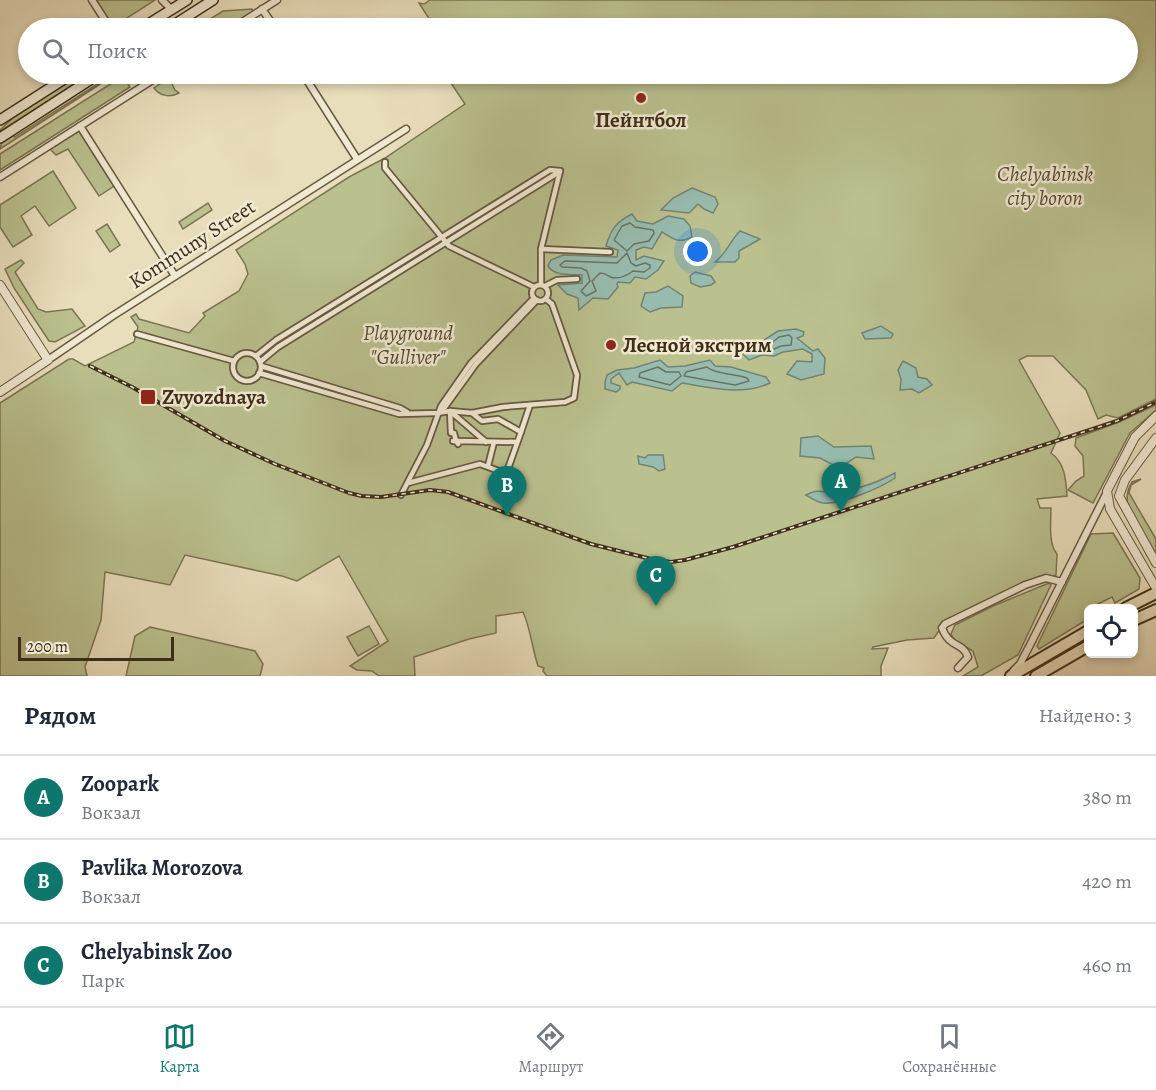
<!DOCTYPE html>
<html lang="ru">
<head>
<meta charset="utf-8">
<style>
	body { margin:0; font-family:Alegreya,serif; background:#f6f6f7; color:#1f2937 }
	.controls { position:absolute; right:18px; bottom:18px; display:grid; overflow:hidden; border-radius:9px; box-shadow:0 3px 9px #0003 }
	.controls button { width:54px; height:54px; display:grid; place-items:center; padding:0; border:0; border-bottom:2px solid #e0e1e3; background:#fff; color:#1f2937; font:30px sans-serif }
	.scale { position:absolute; left:18px; bottom:15px; width:156px; box-sizing:border-box; padding-left:6px; border:3px solid #3d2d19; border-top:0; font-size:16px; line-height:21px; white-space:nowrap; color:#3d2d19; -webkit-text-stroke:4px #f1ead3; paint-order:stroke }
	.you { position:absolute; left:698px; top:252px; width:21px; height:21px; margin:-15px; border:4px solid #fff; border-radius:50%; background:#1a73e8; box-shadow:0 0 0 9px #1a73e833 }
	.badge { display:grid; place-items:center; width:39px; height:39px; border-radius:50%; background:#0f766e; color:#fff; font-size:20px; font-weight:700 }
	.pin { position:absolute; translate:-50% -50px; filter:drop-shadow(0 2px 3px #0008) }
	.pin::after { content:''; position:absolute; top:32px; width:21px; height:18px; background:inherit; clip-path:polygon(0 0,100% 0,50% 100%) }
	.list { margin:0; padding:0; list-style:none }
	h2 { display:flex; justify-content:space-between; align-items:center; height:78px; margin:0; padding:0 24px; font-size:26px }
	h2 small { font-size:20px; font-weight:400; color:#747a83 }
	.list li { display:grid; grid-template-columns:39px 1fr auto; gap:18px; align-items:center; box-sizing:border-box; height:84px; padding:0 24px; border-top:2px solid #e0e1e3 }
	.list b { display:block; font-size:22px; white-space:nowrap }
	.list p { margin:0; font-size:20px; white-space:nowrap; color:#747a83 }
	.list em { font-size:20px; font-style:normal; color:#747a83 }
	.icon { flex:none; width:33px; height:33px; fill:none; stroke:currentColor; stroke-width:2; stroke-linecap:round; stroke-linejoin:round }
	.map { position:relative; flex:none; width:1156px; height:676px; overflow:hidden }
	.search { position:absolute; background:#fff; box-shadow:0 3px 9px #0003; left:18px; right:18px; top:18px; height:66px; display:flex; align-items:center; gap:15px; box-sizing:border-box; padding:0 21px; border-radius:33px; color:#747a83; font-size:22px }
	.sheet { height:330px; background:#fff }
	nav { display:flex; justify-content:space-around; align-items:center; box-sizing:border-box; height:84px; border-top:2px solid #e0e1e3; background:#fff; font-size:16px; color:#747a83 }
	nav a { display:grid; justify-items:center; gap:3px }
	nav .on { color:#0f766e }
	.map>svg:first-child { display:block }
</style>
</head>
<body>
<div class="map">
<svg width="1156" height="676" viewBox="0 0 1156 676">
	<rect width="100%" height="100%" fill="#e9debc"/>
	<filter id="stains"><feTurbulence type="fractalNoise" baseFrequency=".00333" numOctaves="4"/><feColorMatrix values="0 0 0 0 .2 0 0 0 0 .09 0 0 0 0 .02 0 0 0 .5 -.17"/></filter>
	<radialGradient id="worn" r=".72"><stop offset=".6" stop-color="#630" stop-opacity="0"/><stop offset="1" stop-color="#630" stop-opacity=".3"/></radialGradient>
	<g fill="#bac08e" stroke="#7c7654" stroke-width="1.5">
		<path d="M96,0H155L113,27Z"/>
		<path d="M430,0H1156V399L1118,418L1106,415L1098,419L1086,390L1053,356H1027L1019,360L1060,433L1051,453C1065,463 1066,480 1067,496L1037,499L1040,508H1051C1051,521 1048,544 1057,554L1056,575L945,622L934,638L907,640L873,647L872,649L888,648L881,666V676H547L543,671L544,668L538,666C532,648 531,630 523,612L496,616V633L469,639L414,657L415,676H379L372,671L357,670L350,666L388,641L339,556L297,581L282,576L185,555L170,585L105,572L101,620L85,667L87,676H0V403L69,359H73L85,366L134,342L138,327L131,317L136,314L139,319L189,333L205,316L203,313L239,291L248,274L245,264L236,250L349,177L385,158L465,104L445,74H1128V28H435L419,3L424,4Z"/>
		<path d="M252,9L253,12L237,22L235,19L220,28L197,27L223,11Z"/>
		<path d="M81,74H92L0,133V130L15,116Z"/>
		<path d="M110,74H116L0,149L2,141L11,135L15,137L110,76Z"/>
		<path d="M123,76L130,87L0,170V154Z"/>
		<path d="M169,78L175,90L179,93C170,98 160,96 154,88Z"/>
		<path d="M79,131L114,186L99,196L68,149L56,155L50,149Z"/>
		<path d="M53,171L76,208L49,226L35,206L21,216L32,235L13,247L0,227V205Z"/>
		<path d="M208,203L212,210L183,229L179,222Z"/>
		<path d="M107,224L120,245L110,252L96,231Z"/>
		<path d="M21,260L24,263L15,272L38,309L46,312L72,309L85,326L55,342L49,341L14,288L5,269Z"/>
		<path d="M1156,405V410L1130,433L1093,503L1068,490L1076,481L1084,476L1083,456L1075,446L1076,438L1119,422Z"/>
		<path d="M1141,479L1131,485L1129,493L1156,539V554L1128,506C1126,497 1127,490 1132,482Z"/>
		<path d="M1113,533L1140,578L1139,589L1115,603L1112,597L1098,604L1099,608H1088V619L1039,649L1037,646L1091,534Z"/>
		<path d="M1049,583L1051,585L1018,655L981,676H963L978,667L973,651L955,641L951,634L955,625L993,606Z"/>
		<path d="M369,626L379,644L358,656L347,637Z"/>
		<path d="M150,627L255,651L263,664L260,676H126L135,636Z"/>
	</g>
	<g fill="#97bcaf" stroke="#738373" stroke-width="1.5">
		<path d="M692,188L715,197L718,204L713,213L704,209L698,204L689,213L661,210L673,198Z"/>
		<path d="M632,214L637,221L653,224L668,216L684,219L690,226L692,237C679,244 673,239 662,232L652,249L644,247L636,250V260L644,256L664,261L658,270L646,279L635,277L630,283L618,282L617,284L618,287L608,299L593,298L579,310L578,298L567,294L558,285L582,283V275C570,274 555,277 548,266L551,260L563,255L617,257L618,250L606,246C611,229 616,222 632,214Z"/>
		<path d="M740,231L760,239L739,251V258L735,262H715C726,254 730,241 740,231Z"/>
		<path d="M695,272L711,276L715,282L711,285L700,287L691,283L690,276Z"/>
		<path d="M668,286L683,296L682,307L661,308L650,312L641,306L645,293L656,292Z"/>
		<path d="M881,326L893,334L891,338L865,339L862,333Z"/>
		<path d="M796,329L804,332L803,336L797,338L813,351L818,349L825,358L824,374L801,380L787,374L797,361L812,362V354L803,349L783,352L774,356L762,355L749,360L743,354L778,331Z"/>
		<path d="M660,360L668,367L685,366L710,360L715,366L731,367L766,377L770,383C742,396 712,388 682,383L672,391L632,382L627,385L619,373L611,379V383L620,386V389L616,392L605,389V382L607,375L617,370L634,368Z"/>
		<path d="M903,361L916,368L918,377L927,379L932,385L919,393L912,389L900,390L901,379L898,370Z"/>
		<path d="M818,436L834,447L871,446L874,459L856,457L839,468L820,458L800,456L801,438Z"/>
		<path d="M648,455H663L665,469L659,471L653,467L639,464L638,456L645,458Z"/>
		<path d="M895,473V478C880,488 841,505 823,503C817,502 811,498 806,495C817,489 818,492 829,492C852,491 875,484 895,473Z"/>
	</g>
	<g fill="none" stroke-linecap="round" stroke-linejoin="round">
		<g stroke="#6a7464" stroke-width="1.5">
			<path d="M630,223L635,227L653,230L654,233L649,241L634,244L627,251L614,240L622,226Z"/>
			<path d="M627,253L631,263L636,266L645,263L650,265V268L644,272L633,271C628,275 621,278 614,278C608,277 607,273 600,273L592,281L596,291L586,296L581,291L590,281L587,271L581,268L562,267L560,265L565,261L617,263Z"/>
			<path d="M789,335L792,338L791,345L781,346L772,350L769,349V345L779,337Z"/>
			<path d="M658,367L666,372H679L681,376L670,385L639,377L640,373Z"/>
			<path d="M707,367C714,374 736,374 747,378L749,381L735,385L684,376L686,372Z"/>
		</g>
		<defs>
			<g id="pedestrian">
				<path d="M385,162V168L449,246L534,287"/>
				<path d="M541,249L610,252"/>
				<circle cx="540" cy="293" r="8"/>
				<path d="M541,285V249L560,171"/>
				<path d="M545,286L557,280L577,279"/>
				<path d="M137,334L234,361"/>
				<circle cx="247" cy="367" r="14"/>
				<path d="M256,356L276,340L550,170L560,171"/>
				<path d="M260,362L278,347L559,172"/>
				<path d="M261,366L400,408L407,412"/>
				<path d="M259,373L399,414L437,413L450,411L472,413L503,407L565,402L574,398L577,375L552,304L546,299"/>
				<path d="M439,412L445,407L476,364L537,300"/>
				<path d="M472,413L482,421L498,419L521,432L498,497"/>
				<path d="M521,432L530,405"/>
				<path d="M453,441H456L454,433H451L450,411L486,442"/>
				<path d="M458,444L456,441L517,442"/>
				<path d="M488,466L494,442"/>
				<path d="M408,483L480,464L507,474"/>
				<path d="M401,495L427,445L441,406L471,363L534,298"/>
			</g>
			<g id="minor">
				<path d="M92,0L110,28"/>
				<path d="M162,0L172,10"/>
				<path d="M262,9L275,28"/>
				<path d="M233,28L277,0"/>
				<path d="M303,74L357,159"/>
				<path d="M80,126L175,276"/>
				<path d="M0,177L162,74"/>
				<path d="M48,360L111,317L406,129"/>
				<path d="M958,668L968,657C962,641 950,649 942,628L945,624L1025,585L1046,578L1062,582"/>
				<path d="M1013,671L1020,664L1030,645L1107,492"/>
			</g>
			<g id="tertiary">
				<path d="M0,285L48,360L0,392"/>
				<path d="M1156,416L1135,437L1107,491L1110,509L1156,588"/>
				<path d="M1156,438L1125,480L1119,496L1156,563"/>
			</g>
			<g id="secondary">
				<path d="M142,28L187,0"/>
				<path d="M169,28L213,0"/>
				<path d="M0,120L72,74"/>
				<path d="M0,138L99,74"/>
			</g>
			<g id="primary">
				<path d="M1126,608L1156,593"/>
				<path d="M1134,620L1156,610"/>
				<path d="M1011,676L1088,631"/>
				<path d="M1036,676L1088,646"/>
			</g>
		</defs>
		<use href="#pedestrian" stroke="#685942" stroke-width="8"/>
		<use href="#minor" stroke="#685942" stroke-width="9"/>
		<use href="#tertiary" stroke="#685942" stroke-width="10"/>
		<use href="#secondary" stroke="#3d2d19" stroke-width="12"/>
		<use href="#primary" stroke="#3d2d19" stroke-width="14"/>
		<use href="#pedestrian" stroke="#f1ead3" stroke-width="4.5"/>
		<use href="#minor" stroke="#f1ead3" stroke-width="6"/>
		<use href="#tertiary" stroke="#f1ead3" stroke-width="8"/>
		<use href="#secondary" stroke="#f1ead3" stroke-width="9"/>
		<use href="#primary" stroke="#e9debc" stroke-width="10"/>
		<defs>
			<path id="rail" d="M90,366L132,387L225,441L275,464L349,493L362,496L381,497L430,490L448,492L591,544L655,560L671,562L685,560L733,547L1117,421L1156,402"/>
		</defs>
		<use href="#rail" stroke="#3d2d19" stroke-width="4"/>
		<use href="#rail" stroke="#f1ead3" stroke-width="1.5" stroke-dasharray="4.5" stroke-linecap="butt"/>
	</g>
	<g fill="#8f2418" stroke="#f1ead3" stroke-width="2">
		<circle cx="641" cy="98" r="6"/>
		<circle cx="611" cy="345" r="6"/>
		<rect x="140" y="389" width="16" height="16" rx="3"/>
	</g>
	<g text-anchor="middle" dominant-baseline="central" stroke-width="5" stroke-linejoin="round" paint-order="stroke">
		<g font-size="21" font-weight="bold" fill="#3d2d19" stroke="#f1ead3" text-anchor="start">
			<text x="641" y="120" text-anchor="middle">Пейнтбол</text>
			<text x="623" y="345">Лесной экстрим</text>
			<text x="162" y="397">Zvyozdnaya</text>
		</g>
		<g font-size="21" font-style="italic" fill="#564a30" stroke="#f1ead3">
			<text x="1045" y="174">Chelyabinsk<tspan x="1045" dy="24">city boron</tspan></text>
			<text x="408" y="333">Playground<tspan x="408" dy="24">"Gulliver"</tspan></text>
		</g>
		<g font-size="21" fill="#3d2d19" stroke="#f1ead3">
			<text transform="translate(192 244) rotate(-33)">Kommuny Street</text>
		</g>
	</g>
	<rect width="100%" height="100%" filter="url(#stains)"/>
	<rect width="100%" height="100%" fill="url(#worn)"/>
</svg>
<div class="controls">
<button><svg class="icon" aria-label="locate" viewBox="0 0 24 24"><circle cx="12" cy="12" r="6"/><path d="M12 2v4M12 18v4M2 12h4M18 12h4"/></svg></button>
</div>
<div class="scale">200 m</div>
<div class="you"></div>
<div class="pin badge" style="left:841px;top:512px">A</div>
<div class="pin badge" style="left:507px;top:516px">B</div>
<div class="pin badge" style="left:656px;top:606px">C</div>
<div class="search"><svg class="icon" aria-label="search" viewBox="0 0 24 24"><circle cx="10" cy="10" r="6"/><path d="M15 15l6 6"/></svg>Поиск</div>
</div>
<section class="sheet">
<h2>Рядом<small>Найдено: 3</small></h2>
<ul class="list">
<li><span class="badge">A</span><div><b>Zoopark</b><p>Вокзал</p></div><em>380 m</em></li>
<li><span class="badge">B</span><div><b>Pavlika Morozova</b><p>Вокзал</p></div><em>420 m</em></li>
<li><span class="badge">C</span><div><b>Chelyabinsk Zoo</b><p>Парк</p></div><em>460 m</em></li>
</ul>
</section>
<nav>
<a class="on"><svg class="icon" aria-label="map" viewBox="0 0 24 24"><path d="M3 6l6-2 6 2 6-2v14l-6 2-6-2-6 2zM9 4v14M15 6v14"/></svg>Карта</a>
<a><svg class="icon" aria-label="directions" viewBox="0 0 24 24"><path d="M12 3l9 9-9 9-9-9zM9 14v-3h6M13 9l2 2-2 2"/></svg>Маршрут</a>
<a><svg class="icon" aria-label="saved" viewBox="0 0 24 24"><path d="M7 4h10v16l-5-4-5 4z"/></svg>Сохранённые</a>
</nav>
</body>
</html>
